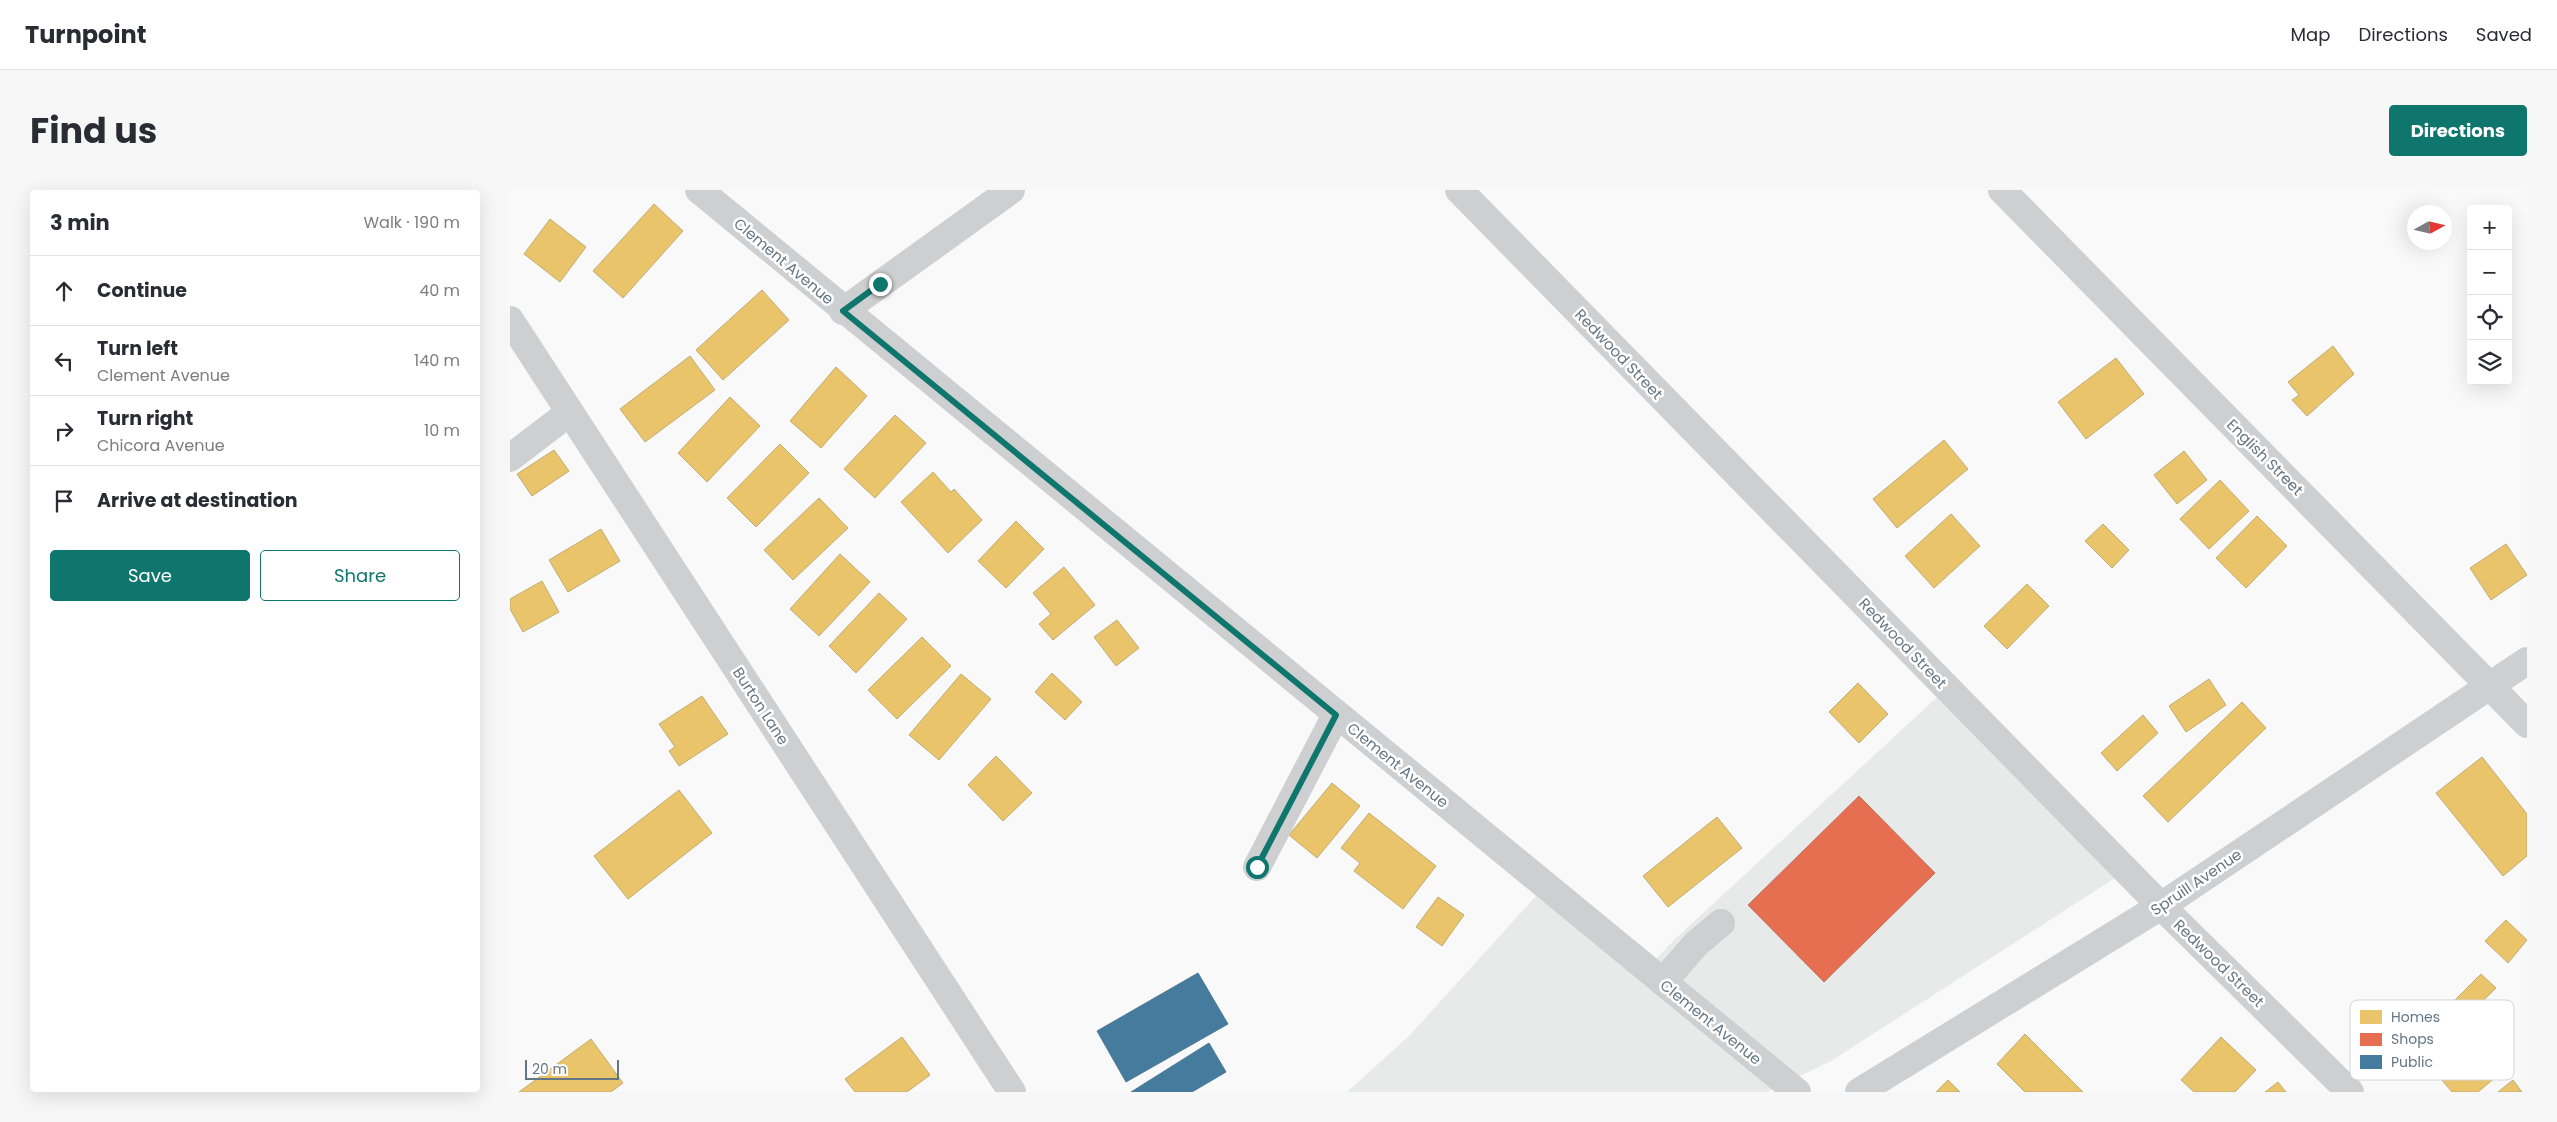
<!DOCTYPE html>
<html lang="en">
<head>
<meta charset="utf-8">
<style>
	body { margin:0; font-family:Poppins,sans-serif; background:#f7f7f7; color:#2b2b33 }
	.controls { position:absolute; right:15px; top:15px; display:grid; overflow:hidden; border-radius:5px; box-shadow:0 5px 20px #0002 }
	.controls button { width:45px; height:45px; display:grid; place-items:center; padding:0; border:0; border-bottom:1px solid #e1e1e2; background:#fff; color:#2b2b33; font:25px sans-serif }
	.compass { position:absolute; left:1897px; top:15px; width:45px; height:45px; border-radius:50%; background:#fff; box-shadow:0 5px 20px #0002; rotate:82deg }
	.scale { position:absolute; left:15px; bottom:12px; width:94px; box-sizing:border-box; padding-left:5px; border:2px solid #657683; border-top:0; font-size:14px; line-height:18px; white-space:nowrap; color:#657683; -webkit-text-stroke:4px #fff; paint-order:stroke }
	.stop { position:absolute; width:15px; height:15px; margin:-11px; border:4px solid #0f766e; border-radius:50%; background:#fff }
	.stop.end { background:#0f766e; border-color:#fff; box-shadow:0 1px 5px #0008 }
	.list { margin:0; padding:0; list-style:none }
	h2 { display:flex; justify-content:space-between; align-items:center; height:65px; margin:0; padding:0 20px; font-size:21px }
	h2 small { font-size:16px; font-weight:400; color:#7c7c81 }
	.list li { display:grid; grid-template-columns:32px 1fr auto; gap:15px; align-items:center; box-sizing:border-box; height:70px; padding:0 20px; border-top:1px solid #e1e1e2 }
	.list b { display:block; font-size:19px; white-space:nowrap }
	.list p { margin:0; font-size:16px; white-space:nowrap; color:#7c7c81 }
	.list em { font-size:16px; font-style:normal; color:#7c7c81 }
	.actions { display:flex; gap:10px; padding:15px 20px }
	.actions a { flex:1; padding:11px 0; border:1px solid #0f766e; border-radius:5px; text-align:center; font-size:18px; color:#0f766e }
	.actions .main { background:#0f766e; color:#fff }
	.icon { flex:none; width:28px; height:28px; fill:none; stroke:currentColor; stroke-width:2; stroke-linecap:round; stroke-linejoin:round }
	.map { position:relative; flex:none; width:2017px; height:902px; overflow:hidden; border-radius:5px }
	header { display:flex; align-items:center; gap:30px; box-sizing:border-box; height:70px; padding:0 25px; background:#fff; border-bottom:1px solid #e1e1e2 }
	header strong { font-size:24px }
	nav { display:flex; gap:28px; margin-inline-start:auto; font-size:18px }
	.intro { display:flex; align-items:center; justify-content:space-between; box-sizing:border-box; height:120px; padding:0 30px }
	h1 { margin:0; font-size:35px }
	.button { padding:12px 22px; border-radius:5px; background:#0f766e; color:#fff; font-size:18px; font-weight:700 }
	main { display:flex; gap:30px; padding:0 30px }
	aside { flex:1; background:#fff; border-radius:5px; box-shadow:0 5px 20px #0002 }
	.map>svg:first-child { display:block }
</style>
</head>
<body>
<header>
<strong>Turnpoint</strong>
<nav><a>Map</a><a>Directions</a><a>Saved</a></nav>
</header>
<div class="intro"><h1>Find us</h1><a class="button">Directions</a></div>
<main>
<aside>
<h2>3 min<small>Walk · 190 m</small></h2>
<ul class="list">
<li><svg class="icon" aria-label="ahead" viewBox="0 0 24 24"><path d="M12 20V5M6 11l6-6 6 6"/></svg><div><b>Continue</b></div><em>40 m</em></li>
<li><svg class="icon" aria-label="left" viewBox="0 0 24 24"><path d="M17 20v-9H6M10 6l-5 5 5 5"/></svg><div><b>Turn left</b><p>Clement Avenue</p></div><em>140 m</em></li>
<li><svg class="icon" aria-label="right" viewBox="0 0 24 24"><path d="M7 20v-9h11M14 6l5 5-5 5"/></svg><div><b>Turn right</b><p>Chicora Avenue</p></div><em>10 m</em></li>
<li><svg class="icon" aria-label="arrive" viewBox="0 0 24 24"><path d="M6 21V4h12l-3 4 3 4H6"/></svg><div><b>Arrive at destination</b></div></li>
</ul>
<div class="actions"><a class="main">Save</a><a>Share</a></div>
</aside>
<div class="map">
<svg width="2017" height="902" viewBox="0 0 2017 902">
	<rect width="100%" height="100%" fill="#f9f9f9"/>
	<path fill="#e8e9e9" d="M1437,498L1616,681L1321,871L1257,902H837L899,846L1035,696L1137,779L1165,749Z"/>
	<g fill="#e9c46a" stroke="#c1ad72">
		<path d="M144,14L173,41L113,108L83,81Z"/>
		<path d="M40,29L76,57L50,92L14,64Z"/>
		<path d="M252,100L279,130L213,190L186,160Z"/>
		<path d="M1823,156L1844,184L1797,226L1782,210L1789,205L1778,192Z"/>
		<path d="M180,166L205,200L135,252L110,219Z"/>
		<path d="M1606,168L1634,204L1576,249L1548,212Z"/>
		<path d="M326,177L357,206L311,258L280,231Z"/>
		<path d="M220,207L250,236L197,292L168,263Z"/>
		<path d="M385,225L416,253L365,308L334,279Z"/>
		<path d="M1434,250L1458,279L1387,338L1363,309Z"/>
		<path d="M270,254L299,283L246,337L217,308Z"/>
		<path d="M44,260L59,281L22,306L7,284Z"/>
		<path d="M1674,261L1697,290L1667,314L1644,285Z"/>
		<path d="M423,282L441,302L444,299L472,330L438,363L391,312Z"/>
		<path d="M1710,290L1739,321L1699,359L1670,329Z"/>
		<path d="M309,308L338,338L283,390L254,360Z"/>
		<path d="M1441,324L1470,356L1424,398L1395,366Z"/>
		<path d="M1747,326L1777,356L1736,398L1706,368Z"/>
		<path d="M506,331L534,359L496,398L468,371Z"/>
		<path d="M1593,334L1619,360L1602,378L1575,351Z"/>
		<path d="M91,339L110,371L58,402L39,370Z"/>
		<path d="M1996,354L2017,385L1981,410L1960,378Z"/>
		<path d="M330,364L360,392L309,446L280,419Z"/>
		<path d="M554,377L585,415L543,450L529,434L541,424L523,403Z"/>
		<path d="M32,391L49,422L13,442L0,419V409Z"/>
		<path d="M1517,394L1539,416L1497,459L1474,436Z"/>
		<path d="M369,403L397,429L346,483L319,456Z"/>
		<path d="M607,430L629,458L606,476L584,447Z"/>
		<path d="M412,447L441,476L387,529L358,500Z"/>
		<path d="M542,483L572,512L555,530L525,502Z"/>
		<path d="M451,484L481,509L429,570L399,545Z"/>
		<path d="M1699,489L1716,515L1676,542L1659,516Z"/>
		<path d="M1348,493L1378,524L1349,553L1319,522Z"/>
		<path d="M192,506L218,544L169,576L159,561L165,557L149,534Z"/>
		<path d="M1732,512L1756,538L1658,632L1633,606Z"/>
		<path d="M1633,525L1648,543L1607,581L1591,563Z"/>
		<path d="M486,566L522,603L493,631L458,595Z"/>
		<path d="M1972,567L2017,624V666L1993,686L1926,603Z"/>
		<path d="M822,593L850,616L807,668L779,645Z"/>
		<path d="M169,600L202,643L118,709L84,666Z"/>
		<path d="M859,623L926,676L893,719L844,681L850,673L831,658Z"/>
		<path d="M1207,627L1232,658L1158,717L1133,686Z"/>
		<path d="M928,707L954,725L932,756L906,737Z"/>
		<path d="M1996,730L2017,750L1998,773L1975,751Z"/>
		<path d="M1971,784L1986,798L1933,850L1920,835Z"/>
		<path d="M1515,844L1573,902H1515L1487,874Z"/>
		<path d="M392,847L420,885L397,902H345L335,889Z"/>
		<path d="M1711,847L1746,880L1725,902H1684L1671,890Z"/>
		<path d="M81,849L113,893L101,902H9Z"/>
		<path d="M1977,850L1999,876L1968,902H1942L1931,889Z"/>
		<path d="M1438,890L1450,902H1426Z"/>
		<path d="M2003,890L2012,902H1988Z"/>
		<path d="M1768,892L1776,902H1755Z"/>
	</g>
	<path fill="#e76f51" stroke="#c07160" d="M1349,606L1425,683L1314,792L1238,715Z"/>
	<g fill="#457b9d" stroke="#4f7a95">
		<path d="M688,783L718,834L616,892L587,841Z"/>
		<path d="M699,853L716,882L682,902H621Z"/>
	</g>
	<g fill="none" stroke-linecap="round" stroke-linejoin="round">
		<g stroke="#cecfd0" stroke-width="28">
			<path d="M189,0L1287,902"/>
			<path d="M949,0L1651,716L1840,902"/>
			<path d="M1492,0L2017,534"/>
			<path d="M333,121L501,0"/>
			<path d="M0,130L502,902"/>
			<path d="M0,268L60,222"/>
			<path d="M747,677L826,525"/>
			<path d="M1153,792L1186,754L1211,733"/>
			<path d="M1349,902L1651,716L2017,471"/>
		</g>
	</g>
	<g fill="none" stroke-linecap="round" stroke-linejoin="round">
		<path stroke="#0f766e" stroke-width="6" d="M370,94L333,121L826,525L747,677"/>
	</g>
	<g text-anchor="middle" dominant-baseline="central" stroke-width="5" stroke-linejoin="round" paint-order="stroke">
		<g font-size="15" fill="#657683" stroke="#fff">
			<text transform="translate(274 71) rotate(40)">Clement Avenue</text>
			<text transform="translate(1109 164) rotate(46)">Redwood Street</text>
			<text transform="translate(1755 267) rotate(45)">English Street</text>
			<text transform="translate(1393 453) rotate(46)">Redwood Street</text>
			<text transform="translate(251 516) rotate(57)">Burton Lane</text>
			<text transform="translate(888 575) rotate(39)">Clement Avenue</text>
			<text transform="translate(1686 692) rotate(-34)">Spruill Avenue</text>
			<text transform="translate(1709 773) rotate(44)">Redwood Street</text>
			<text transform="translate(1201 832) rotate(39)">Clement Avenue</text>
		</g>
	</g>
	<rect x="1840" y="810" width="164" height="80" rx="8" fill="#fff" stroke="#d1d6da" stroke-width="1"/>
	<rect x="1850" y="820" width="22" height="14" fill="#e9c46a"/>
	<rect x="1850" y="843" width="22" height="13" fill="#e76f51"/>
	<rect x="1850" y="865" width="22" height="14" fill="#457b9d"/>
	<g font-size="14" fill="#657683">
		<text x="1881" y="832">Homes</text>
		<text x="1881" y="854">Shops</text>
		<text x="1881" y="877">Public</text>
	</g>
</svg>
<div class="controls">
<button>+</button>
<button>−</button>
<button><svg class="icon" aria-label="locate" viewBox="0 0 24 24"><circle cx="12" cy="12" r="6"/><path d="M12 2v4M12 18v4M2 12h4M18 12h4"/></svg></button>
<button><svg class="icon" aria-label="layers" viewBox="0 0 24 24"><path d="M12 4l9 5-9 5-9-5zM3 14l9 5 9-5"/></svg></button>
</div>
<svg class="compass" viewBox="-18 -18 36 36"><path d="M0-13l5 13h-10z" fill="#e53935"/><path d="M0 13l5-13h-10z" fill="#7c7c81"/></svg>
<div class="scale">20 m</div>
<div class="stop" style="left:747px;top:677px"></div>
<div class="stop end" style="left:370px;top:94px"></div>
</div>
</main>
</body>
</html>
